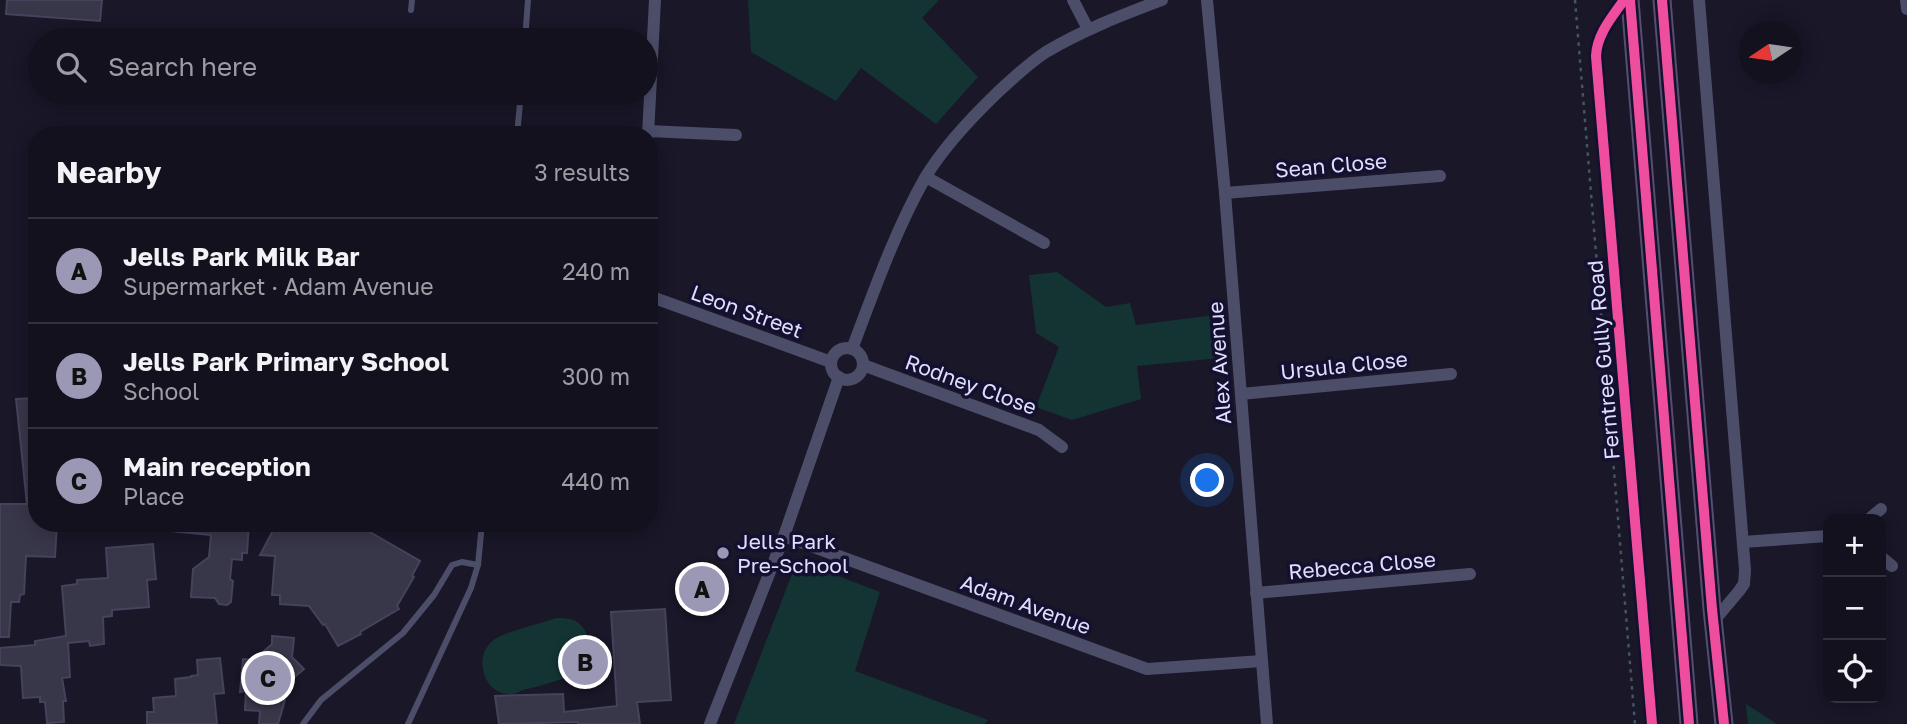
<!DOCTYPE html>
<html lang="en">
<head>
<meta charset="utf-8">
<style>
	body { margin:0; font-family:"Golos Text",sans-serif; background:#201f2b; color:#f1f3f6 }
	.controls { position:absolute; right:21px; bottom:21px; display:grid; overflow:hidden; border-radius:14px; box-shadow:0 4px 18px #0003 }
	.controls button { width:63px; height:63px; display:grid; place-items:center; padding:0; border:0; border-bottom:2px solid #32313c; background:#13111e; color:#f1f3f6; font:35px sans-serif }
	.compass { position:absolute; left:1739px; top:21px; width:63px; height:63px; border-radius:50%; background:#13111e; box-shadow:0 4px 18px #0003; rotate:257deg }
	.you { position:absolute; left:1208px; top:481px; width:24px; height:24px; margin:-18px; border:5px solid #fff; border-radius:50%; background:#1a73e8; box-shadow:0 0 0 10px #1a73e833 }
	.badge { display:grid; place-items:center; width:46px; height:46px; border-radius:50%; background:#9a98b4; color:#111; font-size:23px; font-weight:700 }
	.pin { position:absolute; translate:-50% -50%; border:4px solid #fff; box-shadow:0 2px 7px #0006 }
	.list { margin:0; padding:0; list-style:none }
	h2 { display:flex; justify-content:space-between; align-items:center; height:91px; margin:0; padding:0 28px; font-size:30px }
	h2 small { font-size:23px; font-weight:400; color:#9d9da4 }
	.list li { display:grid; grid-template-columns:46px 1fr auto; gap:21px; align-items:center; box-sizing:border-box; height:105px; padding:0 28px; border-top:2px solid #32313c }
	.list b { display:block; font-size:26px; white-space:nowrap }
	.list p { margin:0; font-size:23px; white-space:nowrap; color:#9d9da4 }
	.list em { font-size:23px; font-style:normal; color:#9d9da4 }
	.icon { flex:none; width:38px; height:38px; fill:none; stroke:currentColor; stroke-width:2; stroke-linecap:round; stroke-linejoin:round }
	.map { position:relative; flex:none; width:1907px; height:724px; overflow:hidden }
	.search { position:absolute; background:#13111e; box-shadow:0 4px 18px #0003; left:28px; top:28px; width:630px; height:77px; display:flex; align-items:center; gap:18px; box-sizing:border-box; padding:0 24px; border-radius:38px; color:#9d9da4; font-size:26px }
	.panel { position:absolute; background:#13111e; box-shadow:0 4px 18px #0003; left:28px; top:126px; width:630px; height:406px; border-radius:28px }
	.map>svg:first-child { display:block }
</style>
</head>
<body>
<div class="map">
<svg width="1907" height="724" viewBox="0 0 1907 724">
	<rect width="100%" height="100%" fill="#191728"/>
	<g fill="#143434">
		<path d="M748,0H939L922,18L978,77L936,124L861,68L836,101L751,52Z"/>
		<path d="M1057,272L1106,307L1130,303L1136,325L1215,315L1220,358L1137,366L1141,399L1072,420L1036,407L1059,347L1036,333L1029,275Z"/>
		<path d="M812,566L880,592L855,671L988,720L985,724H734L792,574L798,567Z"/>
		<path d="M556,618C572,618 579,619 587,634C605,676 549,682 521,691C518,692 515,694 511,694C484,696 471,655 495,639C505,632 542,623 556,618Z"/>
		<path d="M1746,704L1777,724H1748Z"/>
	</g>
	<g fill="#383649" stroke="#45425b" stroke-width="2">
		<path d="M7,0H102L100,21L6,14Z"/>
		<path d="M37,398V523H57L55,557L26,556L24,594L20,595L19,602H11L9,637H0V504H27L16,399Z"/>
		<path d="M171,523H249L247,553H242V560L232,559L230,579L233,581L231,602L227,605L219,604L215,598L191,597L193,569L209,557L211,535L171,531Z"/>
		<path d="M277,523H354L420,561L412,576L414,577L397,606L399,609L360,632L361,634L338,646L325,624L323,625L309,606L280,604V595H272L275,556L260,555Z"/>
		<path d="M153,544L156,579L147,580L149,607L112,610V616L103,617L104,644L90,646L89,641L68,643L70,677L62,678L66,701H63L64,722L47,723L45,702H40V697L23,698L21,666L0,665V648L35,645V641L66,636L62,586L77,584V580L108,578L106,548Z"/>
		<path d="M665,609L671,700L637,702L640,724H578V722L499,724L495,696L563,694L564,712L617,706L611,612Z"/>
		<path d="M272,636L294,638L292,657L304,669L274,695L285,700L278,724H259L260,711L245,710L246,691L240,692L243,659L254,660L272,644Z"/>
		<path d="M220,658L224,693L214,694L217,724H147V712H154L153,698L176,696L175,679L191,677V676L198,675L197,660Z"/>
	</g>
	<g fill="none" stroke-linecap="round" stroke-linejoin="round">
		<path stroke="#445464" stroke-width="2.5" stroke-dasharray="3.5 5" stroke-linecap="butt" d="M1575,0L1635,724"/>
		<g stroke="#4c4d69" stroke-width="6">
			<path d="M411,10L412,0"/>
			<path d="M525,40L528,0"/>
			<path d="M517,135L521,93"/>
			<path d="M303,724L321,700L403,633L434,595L452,565L462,562L478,565"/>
			<path d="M408,724L471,588L478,565L482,523"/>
		</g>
		<g stroke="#4c4d69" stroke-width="12">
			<path d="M1073,0L1088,29"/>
			<path d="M1207,0L1225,193L1267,724"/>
			<path d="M1624,0C1612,17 1597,34 1596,56L1652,724"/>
			<path d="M1699,0L1745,570L1744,584L1739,591L1713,622"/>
			<path d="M1906,0L1907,9"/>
			<path d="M648,131L736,135"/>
			<path d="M648,135L655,0"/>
			<path d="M926,177L1044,243"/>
			<path d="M1225,193L1440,176"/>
			<path d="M649,296L831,362"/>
			<circle cx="847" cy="364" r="16"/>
			<path d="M852,349C874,291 895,231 925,178C944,146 971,118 997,93C1012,79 1029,63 1046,52C1083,30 1122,15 1162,0"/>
			<path d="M863,365L1039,430L1062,447"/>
			<path d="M1241,394L1451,374"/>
			<path d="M1869,519L1881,509"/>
			<path d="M784,536L1147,669L1262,661"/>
			<path d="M1743,542L1828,536"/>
			<path d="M1881,557L1892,566"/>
			<path d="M1256,593L1470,574"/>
			<path d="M710,724L784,536L839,377"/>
		</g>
		<g stroke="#554e6d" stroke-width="19">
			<path d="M1630,0L1689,724"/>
			<path d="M1662,0L1712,609L1724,724"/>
		</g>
		<defs>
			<g id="cycleway">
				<path d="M1624,0C1612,17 1597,34 1596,56L1652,724"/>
				<path d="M1630,0L1689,724"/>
				<path d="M1662,0L1712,609L1724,724"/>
			</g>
		</defs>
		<use href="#cycleway" stroke="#14102f" stroke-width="15"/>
		<use href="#cycleway" stroke="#ef4d9e" stroke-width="10"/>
	</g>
	<circle fill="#9a98b4" stroke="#14102f" stroke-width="2.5" cx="723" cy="553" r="7"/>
	<g text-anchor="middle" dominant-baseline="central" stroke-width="7" stroke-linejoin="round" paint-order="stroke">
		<g font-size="21" fill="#e0deff" stroke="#14102f">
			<text transform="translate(1331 165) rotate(-5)">Sean Close</text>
			<text transform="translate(747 311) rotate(20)">Leon Street</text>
			<text transform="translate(1603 360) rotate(-95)">Ferntree Gully Road</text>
			<text transform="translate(1219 363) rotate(-94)">Alex Avenue</text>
			<text transform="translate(1344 365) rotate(-6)">Ursula Close</text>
			<text transform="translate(971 384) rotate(20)">Rodney Close</text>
			<text transform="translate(1362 565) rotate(-5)">Rebecca Close</text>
			<text transform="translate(1026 604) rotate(20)">Adam Avenue</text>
		</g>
		<g font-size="21" fill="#e0deff" stroke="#14102f" text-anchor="start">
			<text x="737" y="541">Jells Park<tspan x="737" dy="24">Pre-School</tspan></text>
		</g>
	</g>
</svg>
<div class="controls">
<button>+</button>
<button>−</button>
<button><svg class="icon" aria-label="locate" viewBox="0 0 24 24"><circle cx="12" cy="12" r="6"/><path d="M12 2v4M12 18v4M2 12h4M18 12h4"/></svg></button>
</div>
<svg class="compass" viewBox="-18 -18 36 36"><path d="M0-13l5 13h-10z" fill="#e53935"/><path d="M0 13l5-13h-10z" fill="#9d9da4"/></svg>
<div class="you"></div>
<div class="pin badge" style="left:702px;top:589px">A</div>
<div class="pin badge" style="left:585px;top:662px">B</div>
<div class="pin badge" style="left:268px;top:678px">C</div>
<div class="search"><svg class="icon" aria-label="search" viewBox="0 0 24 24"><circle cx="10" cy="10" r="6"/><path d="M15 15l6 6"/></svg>Search here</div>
<section class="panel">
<h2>Nearby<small>3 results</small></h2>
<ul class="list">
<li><span class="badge">A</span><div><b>Jells Park Milk Bar</b><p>Supermarket · Adam Avenue</p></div><em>240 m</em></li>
<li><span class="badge">B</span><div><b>Jells Park Primary School</b><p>School</p></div><em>300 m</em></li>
<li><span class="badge">C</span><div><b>Main reception</b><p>Place</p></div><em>440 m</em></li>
</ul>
</section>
</div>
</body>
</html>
